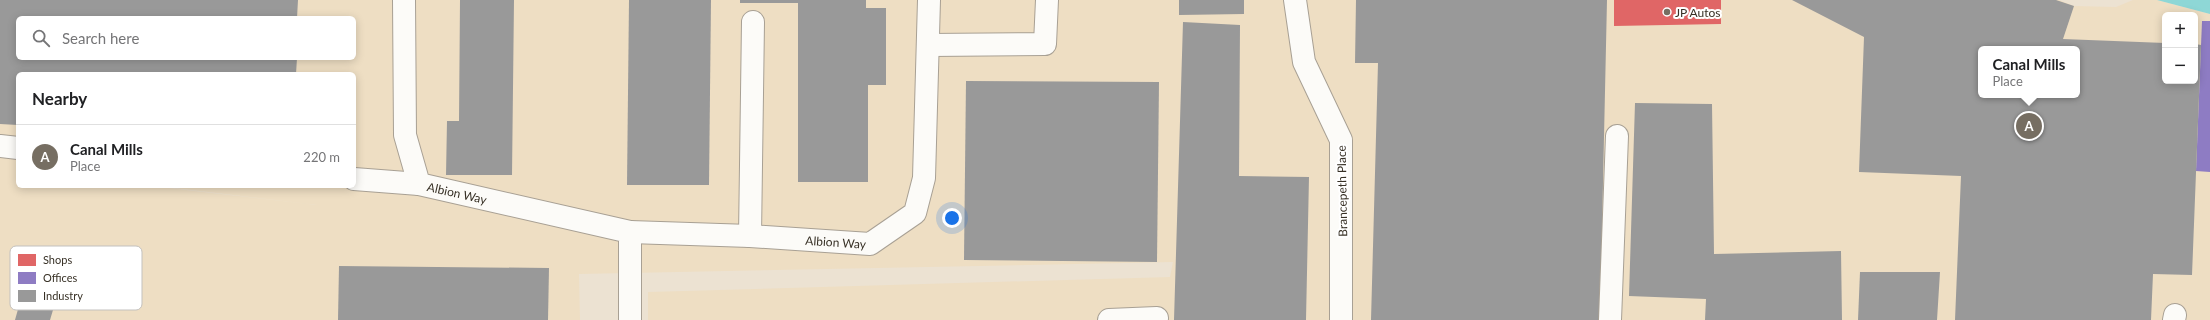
<!DOCTYPE html>
<html lang="en">
<head>
<meta charset="utf-8">
<style>
	body { margin:0; font-family:Lato,sans-serif; background:#f2f2f2; color:#202124 }
	.controls { position:absolute; right:12px; top:12px; display:grid; overflow:hidden; border-radius:6px; box-shadow:0 2px 10px #0003 }
	.controls button { width:36px; height:36px; display:grid; place-items:center; padding:0; border:0; border-bottom:1px solid #e0e0e0; background:#fff; color:#202124; font:20px sans-serif }
	.you { position:absolute; left:952px; top:218px; width:14px; height:14px; margin:-10px; border:3px solid #fff; border-radius:50%; background:#1a73e8; box-shadow:0 0 0 6px #1a73e833 }
	.badge { display:grid; place-items:center; width:26px; height:26px; border-radius:50%; background:#766e62; color:#fff; font-size:13px; font-weight:700 }
	.pin { position:absolute; translate:-50% -50%; border:2px solid #fff; box-shadow:0 1px 4px #0006 }
	.popup { position:absolute; left:1978px; top:46px; width:102px; height:52px; box-sizing:border-box; display:grid; place-content:center; border-radius:6px; background:#fff; filter:drop-shadow(0 1px 3px #0005); font-size:13px; white-space:nowrap; color:#757577 }
	.popup b { font-size:15px; color:#202124 }
	.popup::after { content:''; position:absolute; left:50%; top:100%; margin-left:-8px; border:8px solid transparent; border-top-color:#fff }
	.list { margin:0; padding:0; list-style:none }
	h2 { display:flex; justify-content:space-between; align-items:center; height:52px; margin:0; padding:0 16px; font-size:17px }
	h2 small { font-size:13px; font-weight:400; color:#757577 }
	.list li { display:grid; grid-template-columns:26px 1fr auto; gap:12px; align-items:center; box-sizing:border-box; height:64px; padding:0 16px; border-top:1px solid #e0e0e0 }
	.list b { display:block; font-size:15px; white-space:nowrap }
	.list p { margin:0; font-size:13px; white-space:nowrap; color:#757577 }
	.list em { font-size:13px; font-style:normal; color:#757577 }
	.icon { flex:none; width:22px; height:22px; fill:none; stroke:currentColor; stroke-width:2; stroke-linecap:round; stroke-linejoin:round }
	.map { position:relative; flex:none; width:2210px; height:320px; overflow:hidden }
	.search { position:absolute; background:#fff; box-shadow:0 2px 10px #0003; left:16px; top:16px; width:340px; height:44px; display:flex; align-items:center; gap:10px; box-sizing:border-box; padding:0 14px; border-radius:6px; color:#757577; font-size:15px }
	.panel { position:absolute; background:#fff; box-shadow:0 2px 10px #0003; left:16px; top:72px; width:340px; height:116px; border-radius:6px }
	.map>svg:first-child { display:block }
</style>
</head>
<body>
<div class="map">
<svg width="2210" height="320" viewBox="0 0 2210 320">
	<rect width="100%" height="100%" fill="#ece2d2"/>
	<path fill="#eedec3" fill-rule="evenodd" d="M0,0H2059L2074,6L2116,7L2133,0H2157L2210,14V320H648V292L1170,277L1173,262L579,274L580,320H0ZM2165,15H2195V81H2165ZM18,18H354V58H18ZM1981,49H2077V95H1981ZM18,74H354V186H158L317,205L151,186H18Z"/>
	<path fill="#8ed7d6" d="M2157,0H2210V14Z"/>
	<path fill="#e06666" d="M1614,0H1721V24L1614,26Z"/>
	<path fill="#8e7cc3" d="M2202,21H2210V172L2196,171Z"/>
	<g fill="#999" fill-rule="evenodd">
		<path d="M0,0H298L297,18H18V58H297L296,74H18V125L0,124Z"/>
		<path d="M460,0H514L512,175H446L447,121H459Z"/>
		<path d="M629,0H711L709,185H627Z"/>
		<path d="M740,0H866V8H886V85H868V182H798V3H740Z"/>
		<path d="M1179,0H1244V14L1179,15Z"/>
		<path d="M1356,0H1607L1600,320H1371L1378,63H1355Z"/>
		<path d="M1792,0H2056L2074,6L2063,39L2165,43V81H2195V44L2201,45L2192,275L2153,274L2151,320H1955L1961,176L1859,172L1864,37ZM1981,49H2077V95H1981Z"/>
		<path d="M1183,22L1240,25L1239,176L1309,177L1306,320H1174Z"/>
		<path d="M966,81L1159,82L1157,262L964,260Z"/>
		<path d="M1635,103L1712,104L1714,254L1841,251L1842,320H1705L1706,299L1629,296Z"/>
		<path d="M339,266L549,268L548,320H338Z"/>
		<path d="M1860,272H1940L1937,320H1858Z"/>
		<path d="M20,302L53,310L50,320H15Z"/>
	</g>
	<g fill="none" stroke-linecap="round" stroke-linejoin="round">
		<defs>
			<g id="minor">
				<path id="s1" d="M404,0L405,135L419,184L630,232V320"/>
				<path d="M1295,0L1304,62L1341,140V320"/>
				<path d="M929,45L1045,44L1047,0"/>
				<path d="M0,146L18,148"/>
				<path d="M354,179L419,184"/>
				<path id="s2" d="M630,232L750,236L870,244L915,213L924,178L929,0"/>
				<path d="M750,236L753,22"/>
				<path d="M1109,320L1157,318"/>
				<path d="M1610,320L1617,136"/>
				<path d="M2174,320L2175,315"/>
			</g>
		</defs>
		<use href="#minor" stroke="#a8a094" stroke-width="24"/>
		<use href="#minor" stroke="#fcfbf8" stroke-width="22"/>
	</g>
	<circle fill="#766e62" stroke="#fff" stroke-width="1.5" cx="1667" cy="12" r="4"/>
	<g text-anchor="middle" dominant-baseline="central" stroke-width="4" stroke-linejoin="round" paint-order="stroke">
		<g font-size="12" fill="#373025" stroke="#fff" text-anchor="start">
			<text x="1675" y="12">JP Autos</text>
		</g>
		<g font-size="12" fill="#373025" stroke="#fff">
			<text transform="translate(1342 191) rotate(-91)">Brancepeth Place</text>
			<text stroke="none"><textPath href="#s1" startOffset="225">Albion Way</textPath></text>
			<text stroke="none"><textPath href="#s2" startOffset="206">Albion Way</textPath></text>
		</g>
	</g>
	<rect x="10" y="246" width="132" height="64" rx="6" fill="#fff" stroke="#c3c1be" stroke-width="1"/>
	<rect x="18" y="254" width="18" height="12" fill="#e06666"/>
	<rect x="18" y="272" width="18" height="12" fill="#8e7cc3"/>
	<rect x="18" y="290" width="18" height="12" fill="#999"/>
	<g font-size="11" fill="#373025">
		<text x="43" y="264">Shops</text>
		<text x="43" y="282">Offices</text>
		<text x="43" y="300">Industry</text>
	</g>
</svg>
<div class="controls">
<button>+</button>
<button>−</button>
</div>
<div class="you"></div>
<div class="pin badge" style="left:2029px;top:126px">A</div>
<div class="popup"><b>Canal Mills</b>Place</div>
<div class="search"><svg class="icon" aria-label="search" viewBox="0 0 24 24"><circle cx="10" cy="10" r="6"/><path d="M15 15l6 6"/></svg>Search here</div>
<section class="panel">
<h2>Nearby<small></small></h2>
<ul class="list">
<li><span class="badge">A</span><div><b>Canal Mills</b><p>Place</p></div><em>220 m</em></li>
</ul>
</section>
</div>
</body>
</html>
